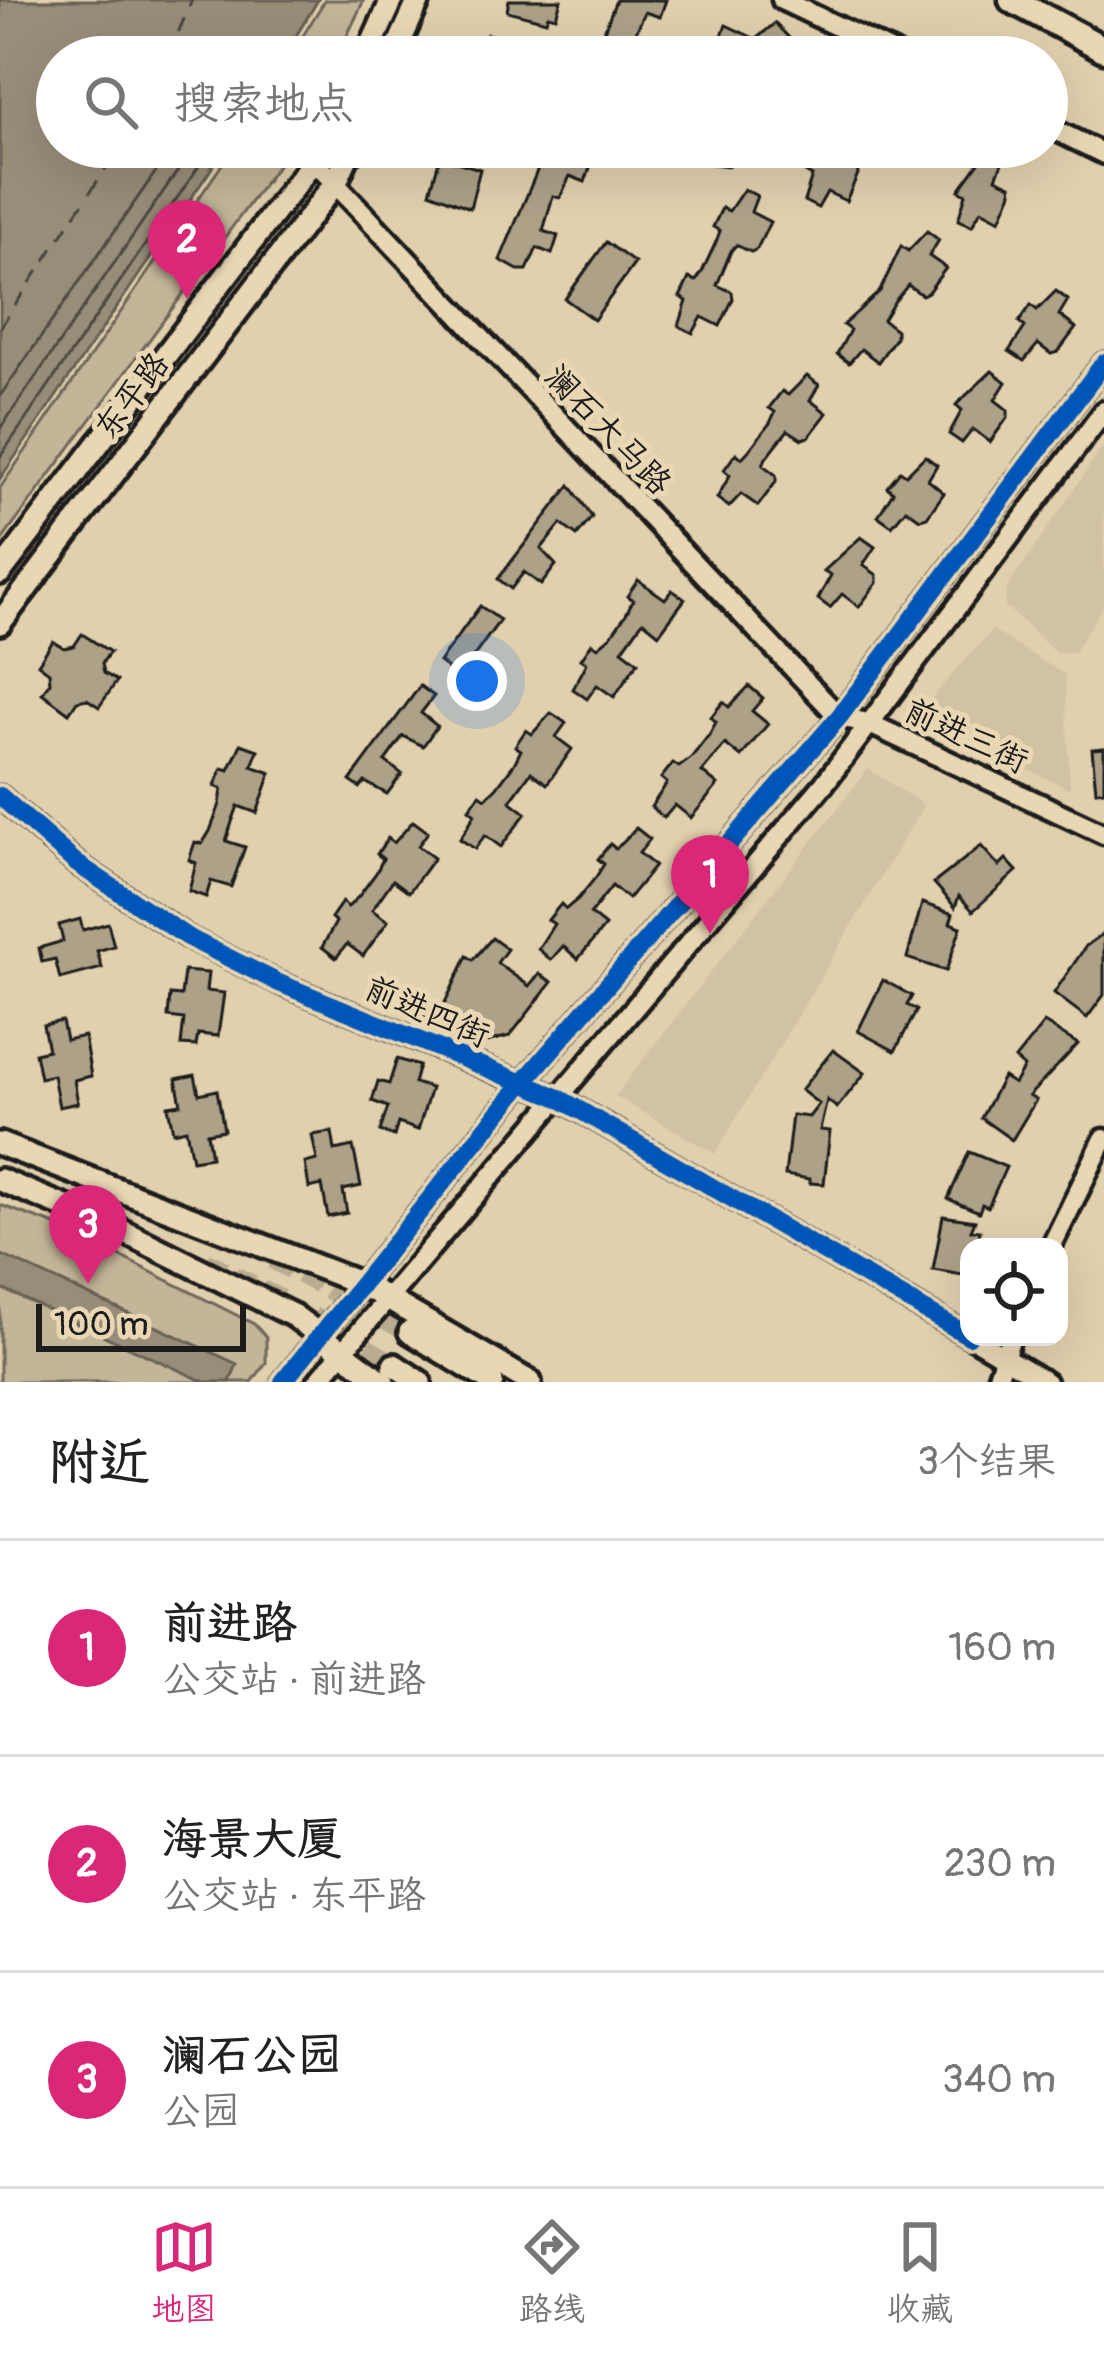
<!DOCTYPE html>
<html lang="zh">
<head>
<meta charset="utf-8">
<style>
	body { margin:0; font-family:Pangolin,"LXGW WenKai TC",sans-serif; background:#f2f2f2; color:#222 }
	.controls { position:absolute; right:36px; bottom:36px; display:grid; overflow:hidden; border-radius:24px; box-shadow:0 12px 48px #0002 }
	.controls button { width:108px; height:108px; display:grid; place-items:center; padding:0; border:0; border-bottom:3px solid #e0e0e0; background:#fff; color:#222; font:60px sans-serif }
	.scale { position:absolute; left:36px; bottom:30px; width:210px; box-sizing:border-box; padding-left:12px; border:6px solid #1c1c1c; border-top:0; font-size:33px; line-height:42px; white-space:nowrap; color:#1c1c1c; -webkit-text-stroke:9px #e9d7b4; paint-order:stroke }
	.you { position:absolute; left:477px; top:681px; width:42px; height:42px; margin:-30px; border:9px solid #fff; border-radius:50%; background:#1a73e8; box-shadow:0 0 0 18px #1a73e833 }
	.badge { display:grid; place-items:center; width:78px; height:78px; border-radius:50%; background:#db2777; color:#fff; font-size:39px; font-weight:700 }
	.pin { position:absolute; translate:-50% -99px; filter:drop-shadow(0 3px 6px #0008) }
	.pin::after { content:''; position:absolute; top:63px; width:42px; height:36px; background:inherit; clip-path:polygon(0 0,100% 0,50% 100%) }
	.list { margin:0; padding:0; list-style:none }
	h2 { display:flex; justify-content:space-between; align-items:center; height:156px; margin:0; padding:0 48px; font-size:51px }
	h2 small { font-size:39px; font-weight:400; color:#767676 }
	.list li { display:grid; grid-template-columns:78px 1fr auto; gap:36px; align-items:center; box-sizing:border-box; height:216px; padding:0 48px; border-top:3px solid #e0e0e0 }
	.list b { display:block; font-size:45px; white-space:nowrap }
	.list p { margin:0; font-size:39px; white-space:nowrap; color:#767676 }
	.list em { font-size:39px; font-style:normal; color:#767676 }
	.icon { flex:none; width:66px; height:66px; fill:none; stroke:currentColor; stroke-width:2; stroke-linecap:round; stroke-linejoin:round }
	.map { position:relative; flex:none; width:1104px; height:1382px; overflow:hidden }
	.search { position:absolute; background:#fff; box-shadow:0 12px 48px #0002; left:36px; right:36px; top:36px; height:132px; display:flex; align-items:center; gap:30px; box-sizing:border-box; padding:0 42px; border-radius:66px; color:#767676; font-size:45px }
	.sheet { height:804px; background:#fff }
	nav { display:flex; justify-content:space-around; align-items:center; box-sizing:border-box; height:168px; border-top:3px solid #e0e0e0; background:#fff; font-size:33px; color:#767676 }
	nav a { display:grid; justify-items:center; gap:6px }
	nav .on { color:#db2777 }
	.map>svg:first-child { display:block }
</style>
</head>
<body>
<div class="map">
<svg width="1104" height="1382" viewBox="0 0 1104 1382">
	<rect width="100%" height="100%" fill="#e1d0ae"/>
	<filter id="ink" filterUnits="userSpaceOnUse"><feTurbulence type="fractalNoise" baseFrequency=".00833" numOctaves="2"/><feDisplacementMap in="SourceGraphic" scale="24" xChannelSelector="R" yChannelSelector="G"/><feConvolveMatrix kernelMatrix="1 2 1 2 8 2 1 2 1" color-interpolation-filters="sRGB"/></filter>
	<g filter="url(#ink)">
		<g fill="#d1c2a3">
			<path d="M1104,445V604L1074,652L1056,653L1005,606L1007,588Z"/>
			<path d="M992,630L1065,675L1070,789L915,717Z"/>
			<path d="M868,769L924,805L715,1154L615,1096Z"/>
		</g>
		<g fill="#c3b598" stroke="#70685a" stroke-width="3">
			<path d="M325,0H364L337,57H290Z"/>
			<path d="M234,147H291L0,543V488Z"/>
			<path d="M0,1205L64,1228L254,1324L266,1337V1363L252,1382H0Z"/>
		</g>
		<g fill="#988d78" stroke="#666053" stroke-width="3">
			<path d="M0,0H318L283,57H57V147H226L0,479Z"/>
			<path d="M0,1254L237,1364L230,1382H205L0,1288Z"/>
		</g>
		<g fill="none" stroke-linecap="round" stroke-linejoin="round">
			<g stroke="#4e4941" stroke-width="3">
				<path d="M0,396L173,147"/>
				<path d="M0,429L194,147"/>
				<path d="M0,457L212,147"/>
			</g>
			<g stroke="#47443c" stroke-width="3" stroke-dasharray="15 12" stroke-linecap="butt">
				<path d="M168,57L192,0"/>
				<path d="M0,328L120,147"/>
			</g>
		</g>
		<g fill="#ada188" stroke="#1c1c1c" stroke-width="3">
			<path d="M509,0H561L556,17L548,15L546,21L507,11Z"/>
			<path d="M616,0H666L660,17L645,12L625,57H594Z"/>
			<path d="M775,23L790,39L769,57H734L717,49L726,25L756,39Z"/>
			<path d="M487,34L527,44L524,57H481Z"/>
			<path d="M547,147H578L576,160L591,165L585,182L570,176L560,198L553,196L543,231L558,236L552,254L537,248L527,270H518L500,260Z"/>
			<path d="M708,147H730L728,166L706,163Z"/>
			<path d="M825,147H847L842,160L857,167L858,174L846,201L827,192L818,208L804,201L812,176L805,172L814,153L821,157Z"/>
			<path d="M988,150L1004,158L996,178L1011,185L1012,192L1000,220L981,210L972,226L958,220L966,194L959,190Z"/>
			<path d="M440,157L480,169L470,208L430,192Z"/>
			<path d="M744,189L757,196L751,212L770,222L757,249L751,252L736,245L731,251L717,285L732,292L733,299L720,326L702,317L693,333L679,326L687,301L680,297L689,278L696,281L702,272L716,242L720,231L713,227L722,208L729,211Z"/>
			<path d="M927,231L939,240L929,256L946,268L928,292L922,295L908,285L894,302L883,320L896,330V337L878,362L861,349L849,363L837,354L850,330L843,325L880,291L901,246L908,251Z"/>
			<path d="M606,242L635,263L594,320L565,299Z"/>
			<path d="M1056,291L1068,300L1059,315L1076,328L1058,352L1051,354L1038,344L1024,361L1009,351L1025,327L1019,322L1031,305L1037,310Z"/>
			<path d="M992,371L1006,382L995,400L1008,410V417L990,442L973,429L962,443L949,434L962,410L956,405Z"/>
			<path d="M807,376L819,385L810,400L827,413L809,437L802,439L788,430L766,458L763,465L776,475V482L758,506L741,494L729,507L717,498L730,475L724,470L736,453L742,458L750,449L770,423L775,412L769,408L782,391L788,395Z"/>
			<path d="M925,456L937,465L928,480L944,493L927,517L920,519L906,509L892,526L878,516L893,492L887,487L900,471L906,475Z"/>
			<path d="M570,485L592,517L577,536L561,524L541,549L556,565L541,585L524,572L511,589L498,579Z"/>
			<path d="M861,537L875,547L863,565L877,575V583L859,607L842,594L830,608L818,599L831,575L824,571Z"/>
			<path d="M638,580L665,599L672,590L685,599L659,634L643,621L622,650L638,662L614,697L597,685L587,699L573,689L587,663L581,659L592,643L598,647L610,637L626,614L633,600L627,596Z"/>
			<path d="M480,606L500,620L459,677L439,662Z"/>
			<path d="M82,634L110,652L102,663L104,673L117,681L99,707L87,699L77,701L69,713L42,693L50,682L49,672L38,664L53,641L64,648L74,646Z"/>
			<path d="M420,686L434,696L421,713L437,726L423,746L403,736L385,761L402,774L387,794L365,782L360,788L350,781Z"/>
			<path d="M749,686L763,698L752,711L768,724L741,757L725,744L702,772L718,785L691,818L675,805L664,818L651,807L667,783L661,778L673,763L679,767L691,758L709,735L716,722L711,717L723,702L729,707Z"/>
			<path d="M551,713L566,723L556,737L572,749L547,784L531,772L510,801L526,813L501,847L485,835L475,849L460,839L475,814L469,809L480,794L486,798L497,787L514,764L521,750L515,746L526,730L532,734Z"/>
			<path d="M241,744L258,750L252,766L271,773L257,813L238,806L232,822L226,841L245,847L231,887L211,881L206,897L189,891L196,863L189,860L195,842L202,844L210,831L220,804L222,789L215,786L222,768L229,770Z"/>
			<path d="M1104,748V790L1096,791L1092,749Z"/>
			<path d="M413,821L428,832L418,846L434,858L409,892L393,880L372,910L388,921L363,956L347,944L336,958L322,947L336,922L331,918L342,902L348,907L359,896L376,873L383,859L377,854L388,838L394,843Z"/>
			<path d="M636,828L650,839L639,853L655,866L628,899L612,886L590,914L605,926L578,959L563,946L551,960L538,949L554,924L548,920L561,904L566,909L578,899L596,877L604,864L598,859L610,844L616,849Z"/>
			<path d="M981,846L999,866L1006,859L1017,871L973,911L959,896L955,907L934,883Z"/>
			<path d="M922,903L953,914L950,923L961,927L946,971L907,958Z"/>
			<path d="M80,919L83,930L108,923L114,946L97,951L102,968L60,979L55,959L42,962L39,948L63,941L59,925Z"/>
			<path d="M1104,933V995L1087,1018L1054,993L1086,946Z"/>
			<path d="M492,938L507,949L497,963L529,986L539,974L552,982L510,1036L487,1042L373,997L381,981L443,1007L467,956L473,960Z"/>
			<path d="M184,971L208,973L206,991L224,993L218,1036L198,1034L196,1046L181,1045L184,1019L168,1017L170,995L181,996Z"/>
			<path d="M883,980L912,996L907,1005L917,1010L895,1051L858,1031Z"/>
			<path d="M62,1021L66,1040L84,1036L91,1076L74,1080L78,1103L59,1107L53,1075L40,1078L35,1053L48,1050L43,1025Z"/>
			<path d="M1044,1023L1078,1044L1029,1096L1036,1100L1012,1140L981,1118L1003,1077L1014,1084L1024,1067L1015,1059Z"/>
			<path d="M833,1050L865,1073L837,1108L827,1100L820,1130L830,1131L824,1184L810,1183V1179L785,1175L792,1115L809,1117L819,1104L801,1090Z"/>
			<path d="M397,1059L419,1066L414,1083L431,1088L418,1130L398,1123L394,1136L380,1131L388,1107L372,1101L378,1081L389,1084Z"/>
			<path d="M195,1075L199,1094L217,1090L224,1130L207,1133L211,1157L192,1160L186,1129L173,1132L168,1106L181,1104L176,1079Z"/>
			<path d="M332,1132L335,1150L353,1146L361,1186L343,1190L347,1213L328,1217L322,1185L309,1188L305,1163L317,1160L312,1135Z"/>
			<path d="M969,1152L1006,1167L988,1207L982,1204L979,1212L948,1199Z"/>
			<path d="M943,1216L975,1221L971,1230L980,1231L978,1247H969V1276L933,1270Z"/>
		</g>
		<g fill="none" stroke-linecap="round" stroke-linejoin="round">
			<g stroke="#baac91" stroke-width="21" stroke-dasharray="21 10" stroke-linecap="butt">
				<path d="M273,1259L410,1332"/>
				<path d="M206,1262L285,1302"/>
				<path d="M312,1317L394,1365"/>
			</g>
			<defs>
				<g id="tertiary">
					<path d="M782,0L902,57"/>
					<path d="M1047,126L1104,154"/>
					<path d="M314,161L839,717L868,723L1104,834"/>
					<path d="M0,796L76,863L187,937L279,983L557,1097L969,1336"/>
					<path d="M1051,1247L1104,1139"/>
					<path d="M971,1337L1046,1382"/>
					<path d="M283,1382L521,1085L839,717L1104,363"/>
					<path d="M317,1382L824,784L1104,411"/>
					<path d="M996,1382L1011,1337"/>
				</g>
				<g id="secondary">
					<path d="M366,57L392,0"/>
					<path d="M393,57L419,0"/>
					<path d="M0,573L324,147"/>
					<path d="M0,623L336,182L352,147"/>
					<path d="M0,1144L362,1284L530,1382"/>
					<path d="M0,1180L114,1227L294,1316L383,1382"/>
					<path d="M410,1332L492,1382"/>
					<path d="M394,1365L420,1382"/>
				</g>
				<path id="trunk" d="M1012,0L1104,49"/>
			</defs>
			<use href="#tertiary" stroke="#1c1c1c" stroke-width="27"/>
			<use href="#secondary" stroke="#1c1c1c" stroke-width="30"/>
			<use href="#trunk" stroke="#1c1c1c" stroke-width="33"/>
			<use href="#tertiary" stroke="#e9d7b4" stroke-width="18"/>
			<use href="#secondary" stroke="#e9d7b4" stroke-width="21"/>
			<use href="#trunk" stroke="#e9d7b4" stroke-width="24"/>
			<defs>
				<g id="cycleway">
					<path d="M0,796L76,863L187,937L279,983L557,1097L969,1336"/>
					<path d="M283,1382L521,1085L839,717L1104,363"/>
				</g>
			</defs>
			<use href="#cycleway" stroke="#e9d7b4" stroke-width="26"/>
			<use href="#cycleway" stroke="#0057b8" stroke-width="18"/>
		</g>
	</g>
	<g text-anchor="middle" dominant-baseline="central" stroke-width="10" stroke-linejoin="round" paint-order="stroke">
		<g font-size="33" fill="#1c1c1c" stroke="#e9d7b4">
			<text transform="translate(132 396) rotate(-53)">东平路</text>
			<text transform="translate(608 430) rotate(46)">澜石大马路</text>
			<text transform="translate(966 736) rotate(25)">前进三街</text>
			<text transform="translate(427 1012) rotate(23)">前进四街</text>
		</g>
	</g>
</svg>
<div class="controls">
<button><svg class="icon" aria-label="locate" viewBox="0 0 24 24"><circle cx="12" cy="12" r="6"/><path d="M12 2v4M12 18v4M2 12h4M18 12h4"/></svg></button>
</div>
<div class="scale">100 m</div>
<div class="you"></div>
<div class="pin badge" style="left:710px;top:934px">1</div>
<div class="pin badge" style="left:187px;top:299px">2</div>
<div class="pin badge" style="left:88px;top:1284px">3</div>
<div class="search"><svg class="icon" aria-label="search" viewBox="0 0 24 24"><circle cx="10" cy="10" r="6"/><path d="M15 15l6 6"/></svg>搜索地点</div>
</div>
<section class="sheet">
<h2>附近<small>3个结果</small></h2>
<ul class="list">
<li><span class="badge">1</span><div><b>前进路</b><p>公交站 · 前进路</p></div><em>160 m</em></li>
<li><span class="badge">2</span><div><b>海景大厦</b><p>公交站 · 东平路</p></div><em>230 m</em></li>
<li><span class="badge">3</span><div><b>澜石公园</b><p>公园</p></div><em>340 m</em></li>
</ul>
</section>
<nav>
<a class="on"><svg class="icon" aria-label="map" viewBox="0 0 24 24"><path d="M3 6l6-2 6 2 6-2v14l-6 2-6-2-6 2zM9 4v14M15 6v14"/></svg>地图</a>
<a><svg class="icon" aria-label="directions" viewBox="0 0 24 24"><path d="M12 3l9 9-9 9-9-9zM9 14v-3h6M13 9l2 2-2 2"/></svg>路线</a>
<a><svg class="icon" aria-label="saved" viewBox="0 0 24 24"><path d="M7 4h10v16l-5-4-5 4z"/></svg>收藏</a>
</nav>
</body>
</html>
